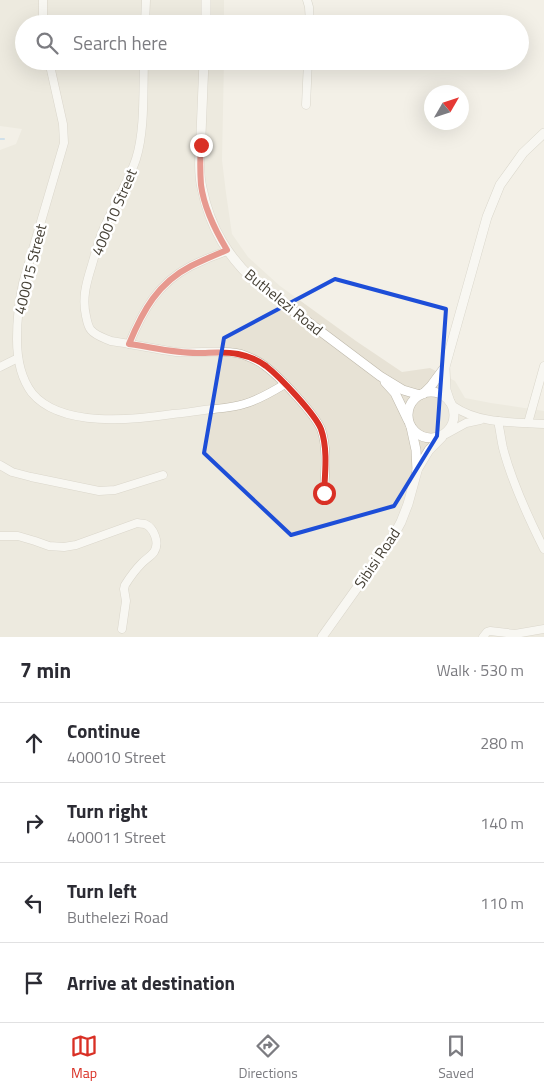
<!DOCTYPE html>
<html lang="en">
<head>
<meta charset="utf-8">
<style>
	body { margin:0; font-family:"Titillium Web",sans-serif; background:#f2f2f3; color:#2b2b33 }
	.compass { position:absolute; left:424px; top:85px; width:45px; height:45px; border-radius:50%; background:#fff; box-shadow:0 5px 20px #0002; rotate:51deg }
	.stop { position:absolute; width:15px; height:15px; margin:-11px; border:4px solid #d93025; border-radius:50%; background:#fff }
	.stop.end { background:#d93025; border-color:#fff; box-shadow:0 1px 5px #0008 }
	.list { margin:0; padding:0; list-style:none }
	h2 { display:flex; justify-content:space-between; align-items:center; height:65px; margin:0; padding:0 20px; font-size:21px }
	h2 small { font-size:16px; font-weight:400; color:#7c7c81 }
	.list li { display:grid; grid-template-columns:32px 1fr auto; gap:15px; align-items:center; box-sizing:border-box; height:80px; padding:0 20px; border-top:1px solid #e1e1e2 }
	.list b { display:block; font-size:19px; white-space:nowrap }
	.list p { margin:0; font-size:16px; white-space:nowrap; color:#7c7c81 }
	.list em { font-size:16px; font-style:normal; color:#7c7c81 }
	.icon { flex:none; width:28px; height:28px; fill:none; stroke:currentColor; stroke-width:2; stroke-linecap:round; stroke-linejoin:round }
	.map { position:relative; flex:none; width:544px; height:637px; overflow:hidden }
	.search { position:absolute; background:#fff; box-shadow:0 5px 20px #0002; left:15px; right:15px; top:15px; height:55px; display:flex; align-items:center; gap:12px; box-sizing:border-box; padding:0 18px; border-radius:28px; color:#7c7c81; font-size:19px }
	.sheet { height:385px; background:#fff }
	nav { display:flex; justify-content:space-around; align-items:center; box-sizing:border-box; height:70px; border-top:1px solid #e1e1e2; background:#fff; font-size:14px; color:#7c7c81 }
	nav a { display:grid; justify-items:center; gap:2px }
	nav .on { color:#d93025 }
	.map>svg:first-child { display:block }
</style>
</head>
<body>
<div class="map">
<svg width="544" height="637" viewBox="0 0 544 637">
	<rect width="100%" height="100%" fill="#f3f0e7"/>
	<path fill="#e7e2d5" d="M0,0H224V24H24V61H224L222,160L226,193L232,234L248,257L280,286L356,341L402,372L430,368L455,381L465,398L491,403L544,411V637H0V150L16,144L22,129L0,126Z"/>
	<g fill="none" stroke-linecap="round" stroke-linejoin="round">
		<path stroke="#a6cced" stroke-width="2" d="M0,139H4"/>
		<defs>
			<g id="minor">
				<path d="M43,0V24"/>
				<path d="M307,0L309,7L310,24"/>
				<path d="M145,24L146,0"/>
				<path d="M49,61L63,124L64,143L23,283C19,301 17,319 17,339C17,357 20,377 32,393C61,428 133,420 173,414C187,413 201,410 214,409C224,408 235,407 244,404C258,400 272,392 285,384"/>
				<path d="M144,61C143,91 145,131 136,159C128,183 114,205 104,228C98,241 95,255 91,268C86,284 82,299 86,316C87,321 88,327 91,330C96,336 104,338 111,341C133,344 154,349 176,352C197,354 220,349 241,354C249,357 258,360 265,366C279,376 314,413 321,429C328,448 325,473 324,493"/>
				<path d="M306,105L308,61"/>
				<path d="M129,344C143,310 158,283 191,266C203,260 215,255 227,251"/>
				<path d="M0,367L18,358"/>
				<path d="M453,406C479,424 513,422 544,424"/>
				<path d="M498,421C500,430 501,439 503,448C512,483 528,517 544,549"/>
				<path d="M528,423L544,366"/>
				<path d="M446,434L466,423L480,420"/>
				<path d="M0,465L12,472L31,477L99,491L115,490L163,475"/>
				<path d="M0,536H18L35,541L49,546L64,547L76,545L137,523C137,523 144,524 145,524C154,528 160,543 154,552C151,556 146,559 142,563C136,569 130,577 125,585L124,589L126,601L122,629"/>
				<path d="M483,637L487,632L490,631L515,634L544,629"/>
			</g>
			<g id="tertiary">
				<path d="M206,24V0"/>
				<path d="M204,61C203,86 202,110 201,134C200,152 198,171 202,188C210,228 228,258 259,285L380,376L403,390L420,395"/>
				<path d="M385,382L395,393L408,420"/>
				<circle cx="431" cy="415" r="23"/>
				<path d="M423,394L431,386L445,367"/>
				<path d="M450,402L446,390L445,367L487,217L500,185L523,153L544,133"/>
				<path d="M417,470L429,450L442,437"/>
				<path d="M322,637L384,550L395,533L401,522L408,504L417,471L416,450L411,427"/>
			</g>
		</defs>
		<use href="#minor" stroke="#beb8aa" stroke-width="9"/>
		<use href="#tertiary" stroke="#beb8aa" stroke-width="10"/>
		<use href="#minor" stroke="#fff" stroke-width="8"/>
		<use href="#tertiary" stroke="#fff" stroke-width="9"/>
	</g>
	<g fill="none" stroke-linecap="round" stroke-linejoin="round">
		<path stroke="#d93025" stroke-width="6" d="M201,145C200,158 200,171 201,185C204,208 215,230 227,250C215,255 203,260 191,266C158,283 143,310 129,344C151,347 174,353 197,353C211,353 224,351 238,354C248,356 258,360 266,366C280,377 315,414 321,429C328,449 325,473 324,493"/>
	</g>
	<path d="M0 0H544V637H0ZM335,279L446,309L437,436L394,506L291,535L204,453L224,338Z" fill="#f3f0e7" fill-opacity=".55" fill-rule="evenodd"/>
	<path fill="none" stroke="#1d4ed8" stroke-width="4" stroke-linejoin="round" d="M335,279L446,309L437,436L394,506L291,535L204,453L224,338Z"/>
	<g text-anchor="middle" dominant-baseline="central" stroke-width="5" stroke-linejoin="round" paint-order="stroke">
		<g font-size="15" fill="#464136" stroke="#fff">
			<text transform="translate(114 212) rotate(-67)">400010 Street</text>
			<text transform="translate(30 269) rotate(-76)">400015 Street</text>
			<text transform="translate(284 302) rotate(39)">Buthelezi Road</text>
			<text transform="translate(377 558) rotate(-56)">Sibisi Road</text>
		</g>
	</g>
</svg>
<svg class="compass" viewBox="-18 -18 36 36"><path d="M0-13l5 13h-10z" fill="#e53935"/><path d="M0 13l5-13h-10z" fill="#7c7c81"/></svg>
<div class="stop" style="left:324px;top:493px"></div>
<div class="stop end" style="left:201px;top:145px"></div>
<div class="search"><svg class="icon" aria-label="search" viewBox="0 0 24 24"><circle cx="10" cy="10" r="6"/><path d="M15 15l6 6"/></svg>Search here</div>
</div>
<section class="sheet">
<h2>7 min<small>Walk · 530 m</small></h2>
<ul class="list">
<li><svg class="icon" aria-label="ahead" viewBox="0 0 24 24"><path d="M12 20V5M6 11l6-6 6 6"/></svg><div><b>Continue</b><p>400010 Street</p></div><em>280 m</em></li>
<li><svg class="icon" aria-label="right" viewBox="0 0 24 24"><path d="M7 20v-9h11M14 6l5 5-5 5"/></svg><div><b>Turn right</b><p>400011 Street</p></div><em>140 m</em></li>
<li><svg class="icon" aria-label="left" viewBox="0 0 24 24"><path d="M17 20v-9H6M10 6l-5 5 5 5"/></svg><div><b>Turn left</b><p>Buthelezi Road</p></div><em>110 m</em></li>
<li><svg class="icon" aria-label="arrive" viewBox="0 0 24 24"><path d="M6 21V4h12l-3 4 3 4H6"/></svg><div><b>Arrive at destination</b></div></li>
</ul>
</section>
<nav>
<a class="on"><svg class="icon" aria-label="map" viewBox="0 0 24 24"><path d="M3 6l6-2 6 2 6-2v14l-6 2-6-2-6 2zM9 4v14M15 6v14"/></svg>Map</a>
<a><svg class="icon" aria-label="directions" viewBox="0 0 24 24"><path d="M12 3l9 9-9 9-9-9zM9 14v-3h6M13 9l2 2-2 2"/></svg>Directions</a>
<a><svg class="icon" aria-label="saved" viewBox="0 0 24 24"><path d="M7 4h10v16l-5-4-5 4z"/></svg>Saved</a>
</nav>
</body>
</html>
